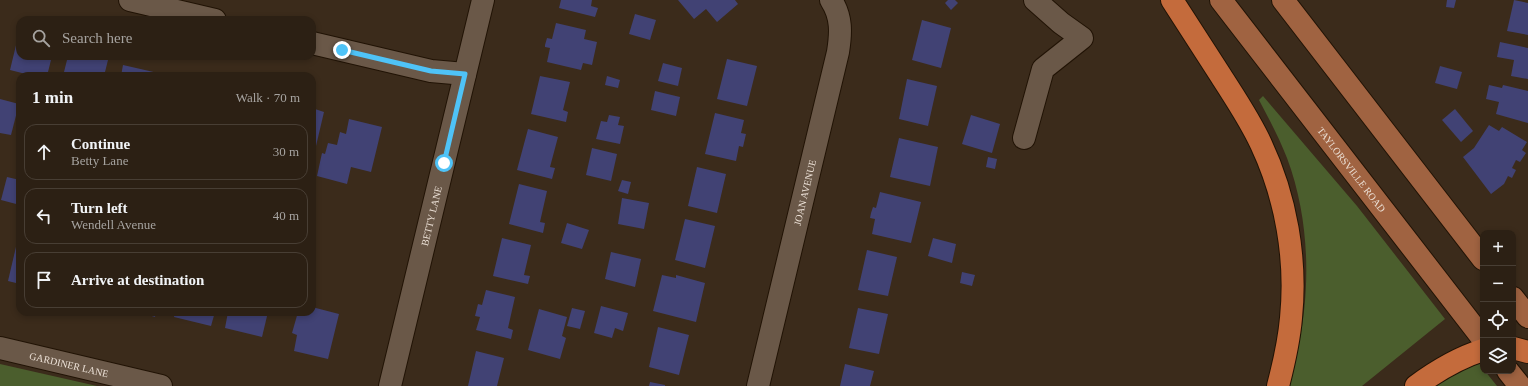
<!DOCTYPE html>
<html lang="en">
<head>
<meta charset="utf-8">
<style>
	body { margin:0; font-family:"Times New Roman",serif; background:#34281d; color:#f1f3f6 }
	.controls { position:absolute; right:12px; bottom:12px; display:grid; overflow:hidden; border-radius:8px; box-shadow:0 2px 6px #0003 }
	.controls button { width:36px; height:36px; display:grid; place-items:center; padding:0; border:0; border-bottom:1px solid #483e34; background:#2c2014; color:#f1f3f6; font:20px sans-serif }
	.stop { position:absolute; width:12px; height:12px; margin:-9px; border:3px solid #4fc3f7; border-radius:50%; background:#fff }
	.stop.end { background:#4fc3f7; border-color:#fff; box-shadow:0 1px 4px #0008 }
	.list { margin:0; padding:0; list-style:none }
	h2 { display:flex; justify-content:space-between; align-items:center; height:52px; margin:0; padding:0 16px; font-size:17px }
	h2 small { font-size:13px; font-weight:400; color:#a6a3a0 }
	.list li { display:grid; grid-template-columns:26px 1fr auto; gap:12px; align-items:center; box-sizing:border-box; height:56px; margin:0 8px 8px; padding:0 8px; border:1px solid #483e34; border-radius:12px }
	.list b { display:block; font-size:15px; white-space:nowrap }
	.list p { margin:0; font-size:13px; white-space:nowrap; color:#a6a3a0 }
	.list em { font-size:13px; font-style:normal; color:#a6a3a0 }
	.icon { flex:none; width:22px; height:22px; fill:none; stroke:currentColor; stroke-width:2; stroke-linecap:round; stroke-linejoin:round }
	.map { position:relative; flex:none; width:1528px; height:386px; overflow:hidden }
	.search { position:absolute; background:#2c2014; box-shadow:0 2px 6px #0003; left:16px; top:16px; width:300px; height:44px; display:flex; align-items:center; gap:10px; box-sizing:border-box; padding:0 14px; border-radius:12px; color:#a6a3a0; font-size:15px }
	.panel { position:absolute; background:#2c2014; box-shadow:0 2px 6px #0003; left:16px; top:72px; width:300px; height:244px; border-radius:12px }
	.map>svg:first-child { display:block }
</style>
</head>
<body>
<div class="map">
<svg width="1528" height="386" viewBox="0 0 1528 386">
	<rect width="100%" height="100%" fill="#3b2b1b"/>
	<g fill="#4b5e2d">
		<path d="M1263,96L1357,206L1445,319L1362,386H1289C1294,373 1296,358 1299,344C1311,283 1309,217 1287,158C1279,137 1269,119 1259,100Z"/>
		<path d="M1479,363L1483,368V371H1485L1497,386H1437L1452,374Z"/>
		<path d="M0,364L97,386H0Z"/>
	</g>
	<g fill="#414274">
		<path d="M561,0H592L591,6L598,8L595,17L559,8Z"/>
		<path d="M678,0H735L738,4L717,22L706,9L694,19Z"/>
		<path d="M948,0H955L958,3L951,10L945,3Z"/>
		<path d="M1447,0H1456L1454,8L1446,7Z"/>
		<path d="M1514,0L1528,3V35L1507,31Z"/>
		<path d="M635,14L656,20L650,40L629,34Z"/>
		<path d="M922,20L951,28L941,68L912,60Z"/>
		<path d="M556,23L586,30L584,39L597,42L592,65L583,63L581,70L547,62L550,48L545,47V45L547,38L552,39Z"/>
		<path d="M18,37L20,38V56H52L47,76H34L10,70Z"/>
		<path d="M1500,42L1528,48V79L1511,76L1514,60L1497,57Z"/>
		<path d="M68,56H88L108,60L104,76H63Z"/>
		<path d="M727,59L757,66L747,106L717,99Z"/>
		<path d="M663,63L682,68L678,86L658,81Z"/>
		<path d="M123,65L158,73V76H121Z"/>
		<path d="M1440,66L1462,72L1457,89L1435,83Z"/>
		<path d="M540,76L570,82L563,110L568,112L566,122L531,114Z"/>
		<path d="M607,76L620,80L618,88L605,85Z"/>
		<path d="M907,79L937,86L928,126L899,119Z"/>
		<path d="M1489,85L1502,88L1503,85L1528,91V123L1496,114L1499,102L1486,99Z"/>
		<path d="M655,91L680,97L676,116L651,110Z"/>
		<path d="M0,99L19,104L11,135L0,133Z"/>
		<path d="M312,108L324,112L316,146L312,145Z"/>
		<path d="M1455,109L1473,131L1461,142L1442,120Z"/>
		<path d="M715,113L744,120L741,133L746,134L743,147L739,146L736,161L705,154Z"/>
		<path d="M609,115L620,117L618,125L624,126L620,144L596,139L601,121L607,122Z"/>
		<path d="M971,115L1000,124L992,153L962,144Z"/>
		<path d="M349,119L382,127L371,172L351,167L347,184L317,176L322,153L325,154L328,143L337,145L340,132L346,134Z"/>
		<path d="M1489,125L1499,131L1502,127L1527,142L1522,150L1526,153L1520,162L1516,160L1512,168L1516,170L1512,178L1508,176L1504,184L1491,194L1463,157L1474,148Z"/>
		<path d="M528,129L558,137L550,167L555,168L552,179L517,170Z"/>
		<path d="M899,138L938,147L930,186L890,177Z"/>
		<path d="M592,148L617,154L611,181L586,175Z"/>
		<path d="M988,157L997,159L995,169L986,167Z"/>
		<path d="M697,167L726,174L717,213L688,206Z"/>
		<path d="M7,177L20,180V205L1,200Z"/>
		<path d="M622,180L631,182L628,194L618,191Z"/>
		<path d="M519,184L547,191L540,222L545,223L543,233L509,224Z"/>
		<path d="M880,192L921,202L911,243L872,234L875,219L870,218L871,213L873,207L876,208Z"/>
		<path d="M622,198L649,203L644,229L618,224Z"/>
		<path d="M685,219L715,226L705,268L675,260Z"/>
		<path d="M567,223L589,230L582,249L561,243Z"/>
		<path d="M19,234H20V284L8,281Z"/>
		<path d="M502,238L531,245L524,275L530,276L528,284L493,276Z"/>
		<path d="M933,238L956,244L952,263L928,256Z"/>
		<path d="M867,250L897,257L888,296L858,290Z"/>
		<path d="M611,252L641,259L635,287L605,279Z"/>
		<path d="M962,272L975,275L972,286L960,283Z"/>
		<path d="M662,275L676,278V275L705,283L696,322L653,311Z"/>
		<path d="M486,290L515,297L508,328L513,330L511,339L476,330L480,317L475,316L478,304L482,305Z"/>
		<path d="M601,306L628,313L623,331L615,328L612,338L594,333Z"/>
		<path d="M312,307L339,314L328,359L294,351L297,335L292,333L298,312H312Z"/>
		<path d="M572,308L585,311L580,329L567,326Z"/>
		<path d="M858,308L888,314L879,354L849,348Z"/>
		<path d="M539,309L567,317L562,336L566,338L560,359L528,350Z"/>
		<path d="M139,312H156L155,317Z"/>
		<path d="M175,312H215L211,326L174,317Z"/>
		<path d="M228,312H268L262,337L225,328Z"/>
		<path d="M658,327L689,335L679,375L649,367Z"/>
		<path d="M476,351L504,358L497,386H468Z"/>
		<path d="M845,364L874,371L870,386H840Z"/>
		<path d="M650,382L665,385V386H649Z"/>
	</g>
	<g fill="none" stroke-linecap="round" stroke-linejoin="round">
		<defs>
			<g id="street">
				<path d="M130,0L215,20"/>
				<path d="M312,43L431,71L465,74"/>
				<path d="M1024,138L1043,69L1082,38L1061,23L1035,0"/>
				<path id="s1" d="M0,348L161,386"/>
				<path id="s2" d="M390,386L483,0"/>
				<path id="s3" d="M758,386L838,52C841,33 842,17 831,0"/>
			</g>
			<g id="primary">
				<path id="s4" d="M1221,0L1483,339"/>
				<path d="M1283,0L1483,259"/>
				<path d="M1513,298L1528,317"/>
				<path d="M1508,371L1520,386"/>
			</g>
			<g id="highway">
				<path d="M1172,0C1188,25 1205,51 1221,76C1235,98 1250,120 1261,144C1286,197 1297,259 1291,318C1289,341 1284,363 1278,386"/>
				<path d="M1513,348L1528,352"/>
				<path d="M1416,386C1435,372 1461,357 1483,350"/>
			</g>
		</defs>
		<use href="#street" stroke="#211305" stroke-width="24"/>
		<use href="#primary" stroke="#211305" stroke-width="24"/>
		<use href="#highway" stroke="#211305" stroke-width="24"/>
		<use href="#street" stroke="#6a5848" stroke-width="22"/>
		<use href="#primary" stroke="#a06341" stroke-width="22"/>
		<use href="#highway" stroke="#c46b3c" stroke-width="22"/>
	</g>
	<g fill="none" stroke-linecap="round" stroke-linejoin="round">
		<path stroke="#4fc3f7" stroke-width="5" d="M342,50L431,71L465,74L444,163"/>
	</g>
	<g text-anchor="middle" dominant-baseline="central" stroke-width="3" stroke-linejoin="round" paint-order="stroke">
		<g font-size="10" fill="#ece1d7" stroke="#302112">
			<text stroke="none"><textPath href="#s4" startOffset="214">TAYLORSVILLE ROAD</textPath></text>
			<text stroke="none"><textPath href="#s3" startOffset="199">JOAN AVENUE</textPath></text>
			<text stroke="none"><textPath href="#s2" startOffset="175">BETTY LANE</textPath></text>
			<text stroke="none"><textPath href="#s1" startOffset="71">GARDINER LANE</textPath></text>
		</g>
	</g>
</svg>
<div class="controls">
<button>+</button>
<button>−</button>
<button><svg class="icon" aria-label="locate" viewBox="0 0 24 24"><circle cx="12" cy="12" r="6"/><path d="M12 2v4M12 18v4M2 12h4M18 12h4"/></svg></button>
<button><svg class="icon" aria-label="layers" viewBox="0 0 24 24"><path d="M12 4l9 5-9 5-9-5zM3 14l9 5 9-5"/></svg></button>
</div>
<div class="stop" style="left:444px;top:163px"></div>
<div class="stop end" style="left:342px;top:50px"></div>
<div class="search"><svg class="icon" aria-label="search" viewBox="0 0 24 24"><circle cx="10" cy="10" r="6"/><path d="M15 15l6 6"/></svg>Search here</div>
<section class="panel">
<h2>1 min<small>Walk · 70 m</small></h2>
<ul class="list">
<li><svg class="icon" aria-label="ahead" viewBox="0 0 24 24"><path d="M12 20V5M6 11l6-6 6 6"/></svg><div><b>Continue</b><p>Betty Lane</p></div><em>30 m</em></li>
<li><svg class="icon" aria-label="left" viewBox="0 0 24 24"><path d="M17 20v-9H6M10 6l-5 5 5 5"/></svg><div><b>Turn left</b><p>Wendell Avenue</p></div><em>40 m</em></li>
<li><svg class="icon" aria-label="arrive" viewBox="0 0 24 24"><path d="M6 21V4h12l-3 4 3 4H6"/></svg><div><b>Arrive at destination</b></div></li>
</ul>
</section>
</div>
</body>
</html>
